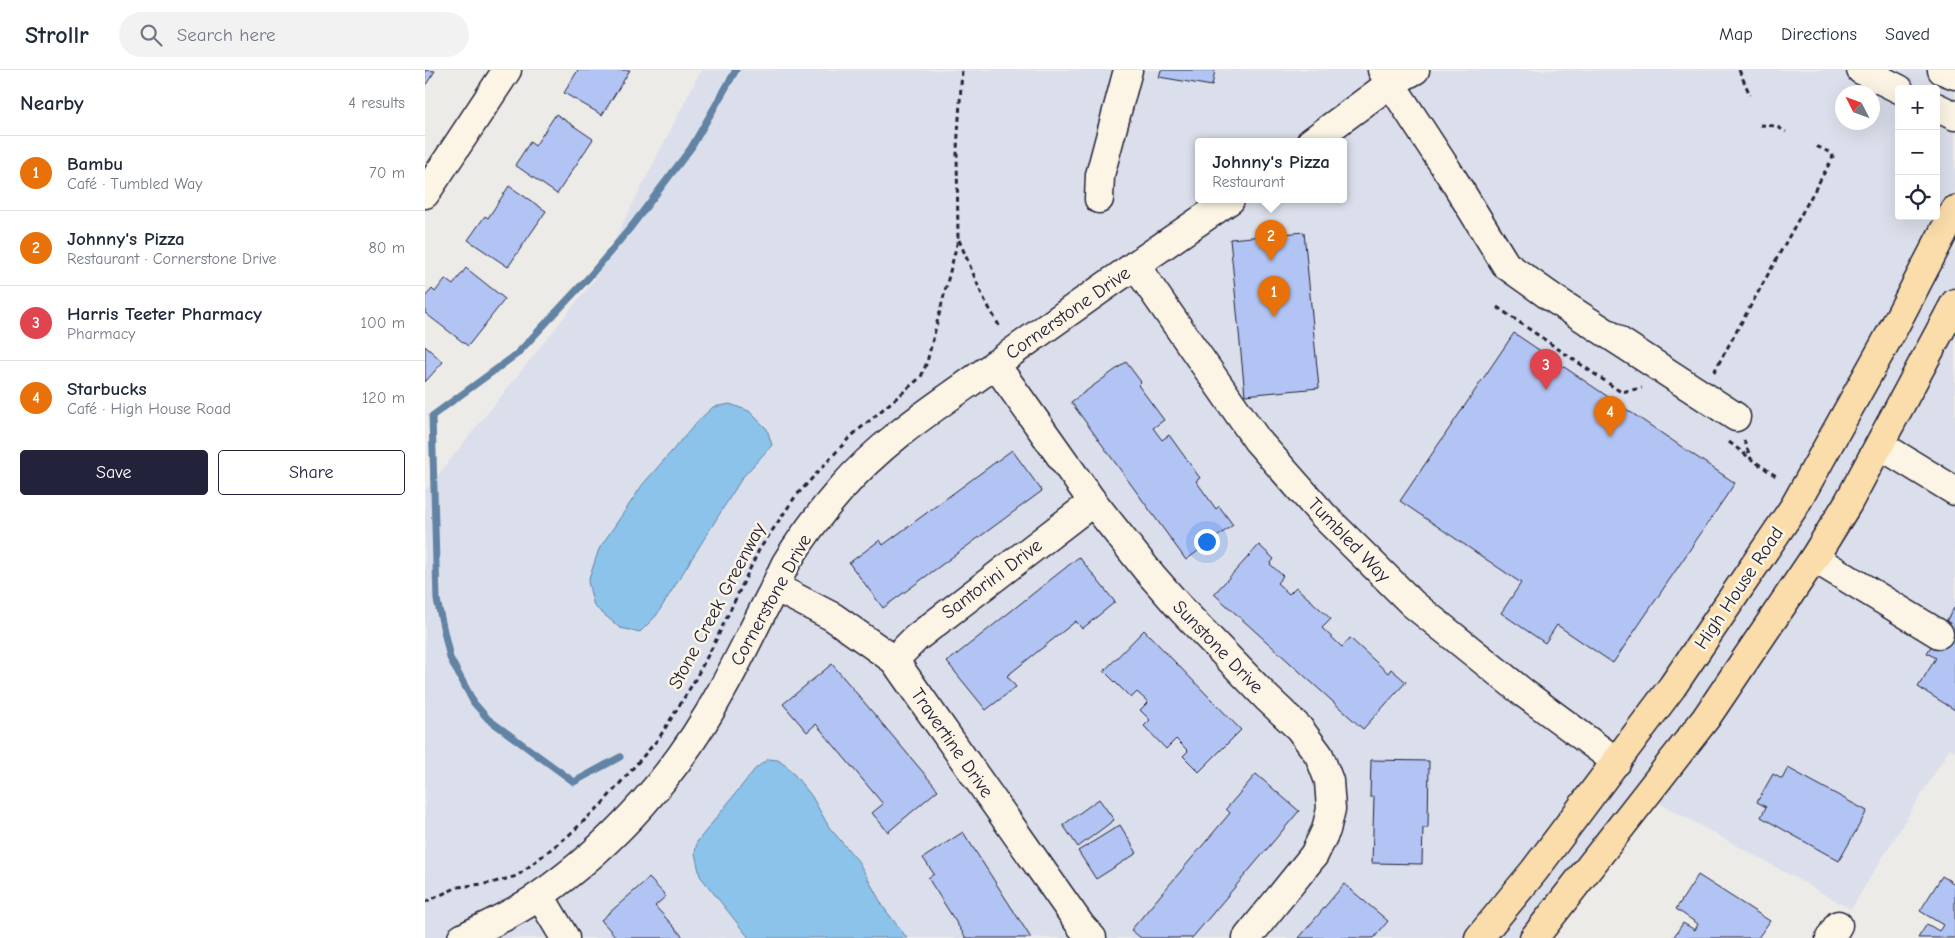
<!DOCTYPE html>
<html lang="en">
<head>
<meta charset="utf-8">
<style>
	body { margin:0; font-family:"Comic Neue",sans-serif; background:#f2f2f3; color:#1f2937 }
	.controls { position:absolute; right:15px; top:15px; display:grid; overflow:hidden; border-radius:5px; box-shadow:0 5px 20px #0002 }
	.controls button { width:45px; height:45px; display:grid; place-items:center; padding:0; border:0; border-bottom:1px solid #e0e1e3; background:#fff; color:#1f2937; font:25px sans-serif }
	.compass { position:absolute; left:1410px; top:15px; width:45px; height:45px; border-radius:50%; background:#fff; box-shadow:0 5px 20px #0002; rotate:312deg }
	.you { position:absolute; left:781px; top:471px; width:18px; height:18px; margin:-12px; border:4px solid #fff; border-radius:50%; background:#1a73e8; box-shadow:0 0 0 8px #1a73e833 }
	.badge { display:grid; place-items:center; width:32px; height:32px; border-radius:50%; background:#22223b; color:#fff; font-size:16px; font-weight:700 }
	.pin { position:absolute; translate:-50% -41px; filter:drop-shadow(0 1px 2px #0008) }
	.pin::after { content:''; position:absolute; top:26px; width:18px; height:15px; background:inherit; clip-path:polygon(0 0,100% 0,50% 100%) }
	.popup { position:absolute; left:770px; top:68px; width:152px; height:65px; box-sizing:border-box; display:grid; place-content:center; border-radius:5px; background:#fff; filter:drop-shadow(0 1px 4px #0005); font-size:16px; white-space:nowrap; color:#747a83 }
	.popup b { font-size:19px; color:#1f2937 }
	.popup::after { content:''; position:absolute; left:50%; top:100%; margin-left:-10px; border:10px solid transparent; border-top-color:#fff }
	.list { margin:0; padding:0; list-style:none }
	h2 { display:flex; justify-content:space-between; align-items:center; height:65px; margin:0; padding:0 20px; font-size:21px }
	h2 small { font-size:16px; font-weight:400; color:#747a83 }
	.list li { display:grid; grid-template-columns:32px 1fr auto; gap:15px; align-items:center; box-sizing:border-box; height:75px; padding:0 20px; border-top:1px solid #e0e1e3 }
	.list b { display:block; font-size:19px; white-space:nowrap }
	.list p { margin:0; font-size:16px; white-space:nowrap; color:#747a83 }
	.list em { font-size:16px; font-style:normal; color:#747a83 }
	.actions { display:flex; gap:10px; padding:15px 20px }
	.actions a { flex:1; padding:11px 0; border:1px solid #22223b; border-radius:5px; text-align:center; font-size:18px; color:#22223b }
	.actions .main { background:#22223b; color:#fff }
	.icon { flex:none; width:28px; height:28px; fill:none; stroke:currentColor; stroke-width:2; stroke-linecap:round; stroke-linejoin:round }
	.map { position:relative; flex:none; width:1530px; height:868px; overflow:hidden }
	header { display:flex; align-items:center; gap:30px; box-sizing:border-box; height:70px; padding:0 25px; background:#fff; border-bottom:1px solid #e0e1e3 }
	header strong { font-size:24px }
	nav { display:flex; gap:28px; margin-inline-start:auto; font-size:18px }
	.search { width:350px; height:45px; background:#f2f2f3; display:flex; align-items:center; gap:12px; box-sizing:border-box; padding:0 18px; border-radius:28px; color:#747a83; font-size:19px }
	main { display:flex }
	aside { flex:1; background:#fff }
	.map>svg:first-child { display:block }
</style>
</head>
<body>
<header>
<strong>Strollr</strong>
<div class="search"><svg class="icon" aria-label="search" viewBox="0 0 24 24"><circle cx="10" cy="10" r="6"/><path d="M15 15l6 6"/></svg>Search here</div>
<nav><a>Map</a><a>Directions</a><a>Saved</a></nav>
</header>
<main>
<aside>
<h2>Nearby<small>4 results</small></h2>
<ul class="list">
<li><span class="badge" style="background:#e8710a">1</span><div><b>Bambu</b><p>Café · Tumbled Way</p></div><em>70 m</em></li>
<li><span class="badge" style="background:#e8710a">2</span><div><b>Johnny's Pizza</b><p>Restaurant · Cornerstone Drive</p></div><em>80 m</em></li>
<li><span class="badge" style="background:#e0444e">3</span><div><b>Harris Teeter Pharmacy</b><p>Pharmacy</p></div><em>100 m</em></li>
<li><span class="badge" style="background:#e8710a">4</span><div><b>Starbucks</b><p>Café · High House Road</p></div><em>120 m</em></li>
</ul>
<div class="actions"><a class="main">Save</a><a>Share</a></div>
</aside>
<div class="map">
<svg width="1530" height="868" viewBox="0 0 1530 868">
	<rect width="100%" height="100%" fill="#edebe8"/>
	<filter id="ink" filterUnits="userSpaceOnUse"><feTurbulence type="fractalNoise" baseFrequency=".02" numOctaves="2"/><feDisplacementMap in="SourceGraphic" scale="10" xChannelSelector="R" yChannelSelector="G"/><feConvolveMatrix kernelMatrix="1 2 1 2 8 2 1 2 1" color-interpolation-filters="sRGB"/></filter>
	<g filter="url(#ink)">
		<path fill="#dbdfeb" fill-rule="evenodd" d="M276,0H1530V681L1525,678L1426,839L1211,720L1092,868H0V421L169,210ZM1474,19H1511V146H1474ZM1418,22H1448V52H1418ZM774,72H918V130H774Z"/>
		<g fill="#8cc3ea" stroke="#6283a4">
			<path d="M305,334L324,341L342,359L347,375L317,408L231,546L215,562L195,558L169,536L163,512L174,479L218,414L274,350L288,337Z"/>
			<path d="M343,689L353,690L363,697L386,725L404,757L433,791L459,838L482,868H324L275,806L270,783L272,772L330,699Z"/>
		</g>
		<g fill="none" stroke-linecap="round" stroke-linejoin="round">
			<path stroke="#6283a4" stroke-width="7" d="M195,687L149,712L63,649L49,633L25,588L12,530L7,346L92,284L164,207L206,157L266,78L311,0"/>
		</g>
		<g fill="#b1c4f3" stroke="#22223b">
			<path d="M0,0L10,1L0,16Z"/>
			<path d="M153,0H205L177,45L139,23Z"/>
			<path d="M736,0H790L787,16L734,7Z"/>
			<path d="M131,44L168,69L132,124L90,95L105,72L110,76Z"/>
			<path d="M84,116L121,141L83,197L43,170L60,146L63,148Z"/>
			<path d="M879,162L894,318L820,325L805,169Z"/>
			<path d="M41,198L80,229L43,276L0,243V227L7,219L10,222L20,209L28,215Z"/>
			<path d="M1089,263L1310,413L1188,593L1132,555L1120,573L1076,543L1096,513L975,431Z"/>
			<path d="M0,276L18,292L0,312Z"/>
			<path d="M701,292L716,312L713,315L739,350L728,358L737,370L744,365L775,408L771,411L791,439L794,436L808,455L761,490L646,332Z"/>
			<path d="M587,380L617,421L458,538L424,493L455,470L458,475Z"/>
			<path d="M834,475L849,489L845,494L858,506L852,513L864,524L871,517L906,549L897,558L917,577L925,568L963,603L966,599L981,612L938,659L789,524Z"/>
			<path d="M654,487L690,532L657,559L651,551L582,606L591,617L561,640L522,592Z"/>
			<path d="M1529,538L1530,539V640L1493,617L1511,588L1502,583Z"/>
			<path d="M719,560L816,660L774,702L758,686L763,681L751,669L741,679L719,656L725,650L715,640L723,632L712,622L706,628L679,601Z"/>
			<path d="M407,594L513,720L463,762L447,743L458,734L391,654L382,662L358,634Z"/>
			<path d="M946,690L1004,691L1003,758H998L997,794L947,793L949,727H945Z"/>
			<path d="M1363,698L1442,741L1414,791L1336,747L1341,737L1332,732L1348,704L1357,709Z"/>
			<path d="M831,704L874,741L767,868H716L706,860L805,743L801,739Z"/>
			<path d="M674,729L689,750L653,777L638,755Z"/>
			<path d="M695,755L712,783L671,809L653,781Z"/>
			<path d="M538,762L606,868H541L503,808L509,804L498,788Z"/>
			<path d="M1273,805L1345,851L1333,868H1248L1258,853L1270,860L1273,854L1251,839Z"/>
			<path d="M1517,806L1530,814V868H1493L1502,854L1514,861L1518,855L1495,841Z"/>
			<path d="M224,808L241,826L230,836L259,868H192L176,850Z"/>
			<path d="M919,814L963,851L949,868H874Z"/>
		</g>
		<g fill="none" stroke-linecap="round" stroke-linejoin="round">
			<defs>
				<g id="minor">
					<path d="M957,0L1028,109L1081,195L1126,227L1311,347"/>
					<path d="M1436,0L1474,19"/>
					<path d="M1517,0L1530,5"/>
					<path d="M1511,37L1530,46"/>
					<path d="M886,72L966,13L990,0"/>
					<path d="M0,124L82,0"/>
					<path d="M674,129L675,105L703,0"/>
					<path d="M710,195L832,370L899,446L988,534L1100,624L1192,692"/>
					<path d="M570,294L668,432L722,500L757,540L842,628L874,658L894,685L904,711L906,739L901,760L889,785L822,868"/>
					<path d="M1455,375L1530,421"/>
					<path d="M1389,488L1514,564"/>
					<path d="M350,517L408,547L469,590L656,856L667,868"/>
					<path d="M469,590L491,568L668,432"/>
					<path d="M115,826L140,868"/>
					<path d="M37,868C63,855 90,843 114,826C189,774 254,701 297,620C315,588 330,555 347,523C352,513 356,503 361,493C377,467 396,442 416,419C458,370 512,336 564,299C644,241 724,185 805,130"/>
					<path d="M1405,868L1413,855"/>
				</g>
				<g id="major">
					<path d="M1054,868L1109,801L1247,617L1369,437L1467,261L1530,140"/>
					<path d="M1109,868L1281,648L1389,488L1423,433L1530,233"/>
				</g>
			</defs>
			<use href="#minor" stroke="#22223b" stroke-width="31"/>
			<use href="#major" stroke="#22223b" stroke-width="31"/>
			<g stroke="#22223b" stroke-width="3" stroke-dasharray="5 4" stroke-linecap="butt">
				<path d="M1314,0L1325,25"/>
				<path d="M1335,55L1351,56L1361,62"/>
				<path d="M534,170L558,227L576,259"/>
				<path d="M1072,237L1196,322L1217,318"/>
				<path d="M1289,302L1408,87L1406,83L1389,75"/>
				<path d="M1319,370L1326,389L1354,408"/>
				<path d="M1304,372L1326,389"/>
				<path d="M0,832L33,817L66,813L92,806L144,765L177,734L234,668L267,615L289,574L334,480L370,427L424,368L496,307L502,292L533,170L532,80L537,0"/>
			</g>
			<use href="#minor" stroke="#fcf5e5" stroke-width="28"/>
			<use href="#major" stroke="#faddab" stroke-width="28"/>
		</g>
	</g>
	<g text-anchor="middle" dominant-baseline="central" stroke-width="5" stroke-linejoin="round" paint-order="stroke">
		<g font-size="19" fill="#22223b" stroke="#fcf5e5">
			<text transform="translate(643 243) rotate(-35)">Cornerstone Drive</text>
			<text transform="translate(924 470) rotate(46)">Tumbled Way</text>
			<text transform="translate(567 509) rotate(-37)">Santorini Drive</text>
			<text transform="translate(1314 518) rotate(-56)">High House Road</text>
			<text transform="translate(346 530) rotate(-61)">Cornerstone Drive</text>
			<text transform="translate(292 536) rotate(-62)">Stone Creek Greenway</text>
			<text transform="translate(793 577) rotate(46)">Sunstone Drive</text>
			<text transform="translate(527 673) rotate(55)">Travertine Drive</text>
		</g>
	</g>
</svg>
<div class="controls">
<button>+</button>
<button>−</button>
<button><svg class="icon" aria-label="locate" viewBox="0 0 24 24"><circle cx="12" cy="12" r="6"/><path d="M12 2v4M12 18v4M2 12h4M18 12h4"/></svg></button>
</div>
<svg class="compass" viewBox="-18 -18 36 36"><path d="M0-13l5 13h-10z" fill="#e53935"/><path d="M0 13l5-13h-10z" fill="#747a83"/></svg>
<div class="you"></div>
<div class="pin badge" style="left:849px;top:247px;background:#e8710a">1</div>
<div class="pin badge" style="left:846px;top:191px;background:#e8710a">2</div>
<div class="popup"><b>Johnny's Pizza</b>Restaurant</div>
<div class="pin badge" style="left:1121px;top:320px;background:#e0444e">3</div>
<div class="pin badge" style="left:1185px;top:367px;background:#e8710a">4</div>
</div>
</main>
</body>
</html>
